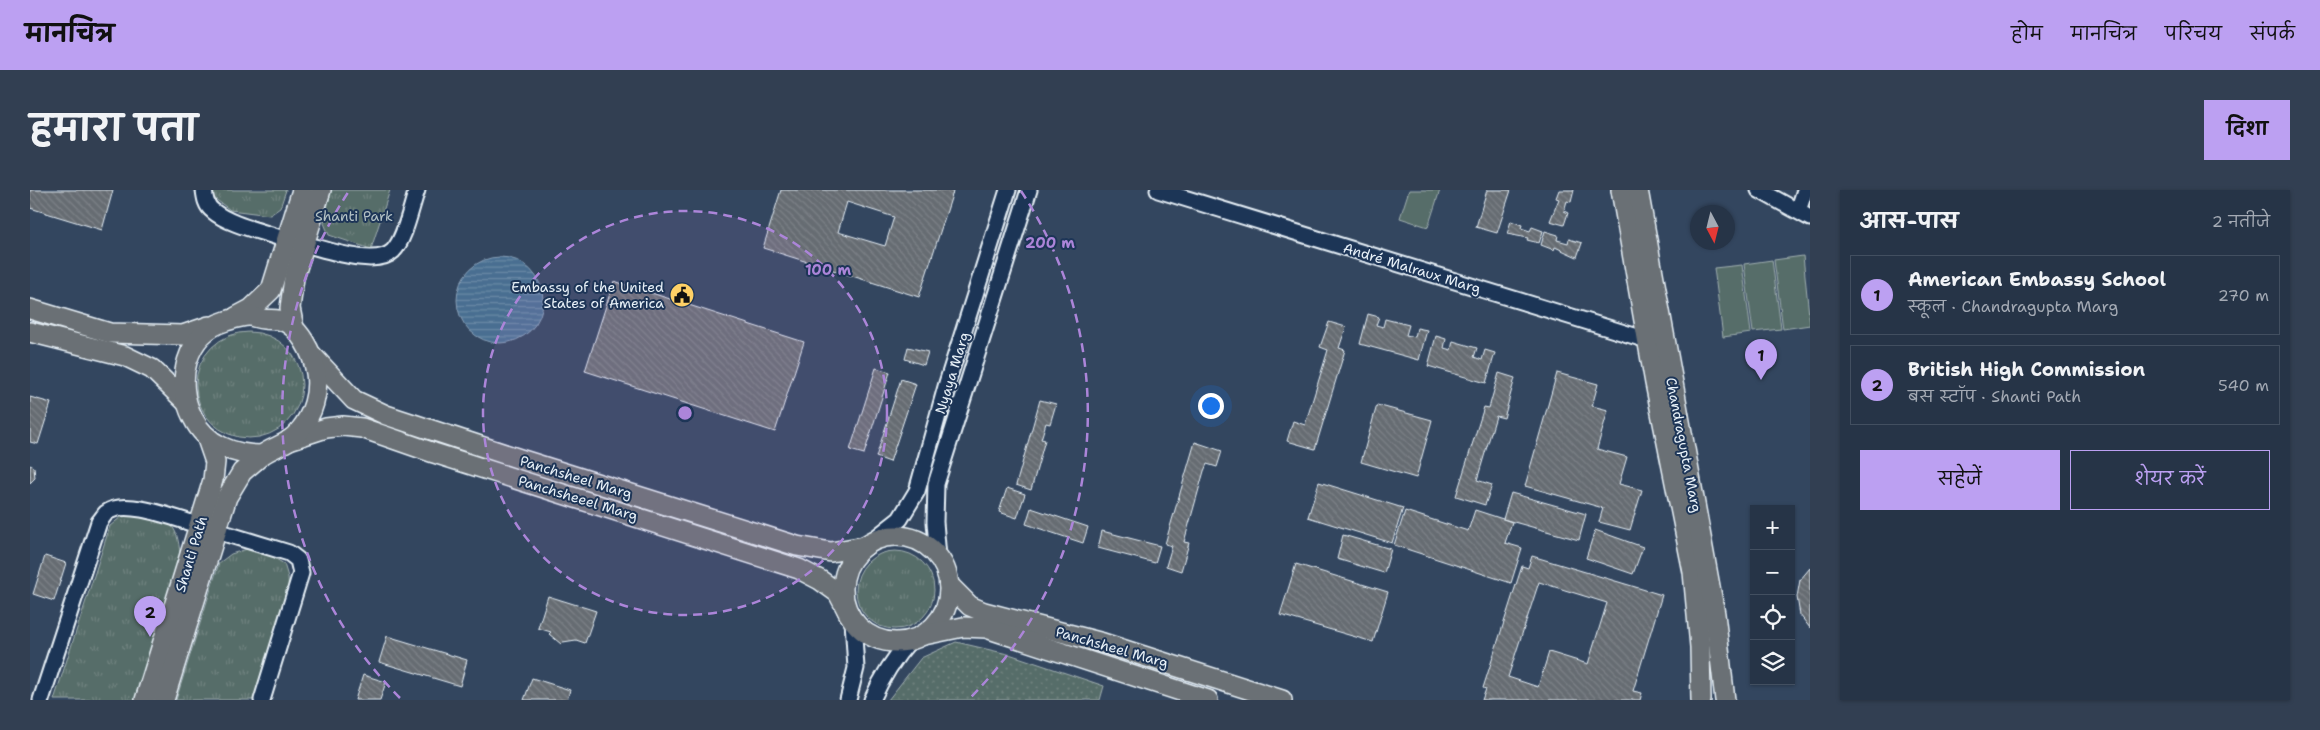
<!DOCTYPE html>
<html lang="hi">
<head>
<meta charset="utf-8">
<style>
	body { margin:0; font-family:"Shantell Sans","Playpen Sans Deva",sans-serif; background:#323f52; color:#f1f3f6 }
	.controls { position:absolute; right:15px; bottom:15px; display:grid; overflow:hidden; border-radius:0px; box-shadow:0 1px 4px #0004 }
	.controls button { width:45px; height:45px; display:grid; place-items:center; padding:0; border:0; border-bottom:1px solid #424f60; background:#263447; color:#f1f3f6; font:25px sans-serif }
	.compass { position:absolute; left:1660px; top:15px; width:45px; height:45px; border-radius:50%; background:#263447; box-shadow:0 1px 4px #0004; rotate:173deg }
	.you { position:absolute; left:1180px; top:215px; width:18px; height:18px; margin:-12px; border:4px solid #fff; border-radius:50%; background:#1a73e8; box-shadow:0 0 0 8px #1a73e833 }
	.badge { display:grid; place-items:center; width:32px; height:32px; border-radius:50%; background:#bca0f2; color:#111; font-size:16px; font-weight:700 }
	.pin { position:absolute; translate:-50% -41px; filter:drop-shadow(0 1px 2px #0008) }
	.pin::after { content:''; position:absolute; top:26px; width:18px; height:15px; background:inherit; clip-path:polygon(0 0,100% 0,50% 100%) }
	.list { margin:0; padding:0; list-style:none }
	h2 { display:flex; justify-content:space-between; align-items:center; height:65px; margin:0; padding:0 20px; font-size:21px }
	h2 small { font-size:16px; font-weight:400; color:#a4aab4 }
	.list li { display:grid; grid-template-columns:32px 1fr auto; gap:15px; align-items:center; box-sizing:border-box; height:80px; margin:0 10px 10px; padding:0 10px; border:1px solid #424f60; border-radius:0px }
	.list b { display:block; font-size:19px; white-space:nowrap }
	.list p { margin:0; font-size:16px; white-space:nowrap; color:#a4aab4 }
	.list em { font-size:16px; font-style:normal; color:#a4aab4 }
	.actions { display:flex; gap:10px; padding:15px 20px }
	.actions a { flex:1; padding:11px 0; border:1px solid #bca0f2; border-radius:0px; text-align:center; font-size:18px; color:#bca0f2 }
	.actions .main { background:#bca0f2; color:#111 }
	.icon { flex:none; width:28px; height:28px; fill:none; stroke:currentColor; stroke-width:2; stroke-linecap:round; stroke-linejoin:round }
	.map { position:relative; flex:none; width:1780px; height:510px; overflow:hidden; border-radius:0px }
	header { display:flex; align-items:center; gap:30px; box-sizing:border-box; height:70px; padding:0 25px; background:#bca0f2; color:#111 }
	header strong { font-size:24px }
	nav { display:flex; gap:28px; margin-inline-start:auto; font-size:18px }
	.intro { display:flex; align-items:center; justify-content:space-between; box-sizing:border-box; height:120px; padding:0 30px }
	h1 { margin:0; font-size:35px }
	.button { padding:12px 22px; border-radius:0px; background:#bca0f2; color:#111; font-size:18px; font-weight:700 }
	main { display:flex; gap:30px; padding:0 30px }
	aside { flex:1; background:#263447; border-radius:0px; box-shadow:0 1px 4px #0004 }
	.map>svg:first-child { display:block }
</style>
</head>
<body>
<header>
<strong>मानचित्र</strong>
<nav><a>होम</a><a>मानचित्र</a><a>परिचय</a><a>संपर्क</a></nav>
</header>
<div class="intro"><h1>हमारा पता</h1><a class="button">दिशा</a></div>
<main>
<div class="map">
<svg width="1780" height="510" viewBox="0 0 1780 510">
	<defs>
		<pattern id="grass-tufts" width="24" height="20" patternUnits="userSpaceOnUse" patternTransform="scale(1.25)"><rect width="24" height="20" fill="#576d69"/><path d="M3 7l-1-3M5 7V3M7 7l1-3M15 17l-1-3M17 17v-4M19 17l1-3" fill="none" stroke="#6f827f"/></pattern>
		<pattern id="garden-dots" width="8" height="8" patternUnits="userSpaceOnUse" patternTransform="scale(1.25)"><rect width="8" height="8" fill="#576d69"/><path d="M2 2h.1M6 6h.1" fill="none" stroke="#6f827f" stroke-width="1.8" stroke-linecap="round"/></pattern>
		<pattern id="water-rules" width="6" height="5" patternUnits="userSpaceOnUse" patternTransform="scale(1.25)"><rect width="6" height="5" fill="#496e91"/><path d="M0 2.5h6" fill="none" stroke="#6c8aa7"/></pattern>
		<pattern id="building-back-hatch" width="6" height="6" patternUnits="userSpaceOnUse" patternTransform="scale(1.25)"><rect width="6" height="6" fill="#666c72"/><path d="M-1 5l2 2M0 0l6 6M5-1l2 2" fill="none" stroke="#7c8187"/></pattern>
	</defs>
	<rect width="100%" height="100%" fill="#33465f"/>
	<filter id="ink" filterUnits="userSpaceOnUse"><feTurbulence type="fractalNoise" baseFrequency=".02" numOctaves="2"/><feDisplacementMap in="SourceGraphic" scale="10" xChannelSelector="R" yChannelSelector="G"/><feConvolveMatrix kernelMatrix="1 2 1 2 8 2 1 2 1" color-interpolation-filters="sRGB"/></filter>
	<g filter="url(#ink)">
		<g fill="url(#grass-tufts)" stroke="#a0afb0">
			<path d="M181,0H256L250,18L240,25L200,20L180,5Z"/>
			<path d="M301,0H360L341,59L299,45L294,33Z"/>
			<circle cx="219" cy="195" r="53"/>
			<path d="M107,322C138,330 148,331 150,366L105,510H24L80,336L91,327Z"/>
			<path d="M217,359L238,364L254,374L258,387L259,403L226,510H146L189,373L201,364Z"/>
			<circle cx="865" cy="400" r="39"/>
		</g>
		<path fill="url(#garden-dots)" stroke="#a0afb0" d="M926,452L982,465L1074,496L1070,510H858L891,468Z"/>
		<g fill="#576d69" stroke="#a0afb0">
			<path d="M1379,0H1410L1398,37L1370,28Z"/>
			<path d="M1773,66L1780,135L1753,139L1744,70Z"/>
			<path d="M1742,70L1751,139L1723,142L1714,74Z"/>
			<path d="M1712,75L1721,143L1693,147L1684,78Z"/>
		</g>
		<circle fill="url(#water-rules)" stroke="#89a2ba" cx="470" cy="110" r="43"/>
		<g fill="url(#building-back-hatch)" stroke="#e8f1f8" fill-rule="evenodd">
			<path d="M0,0H83L72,40L0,18Z"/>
			<path d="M751,0H917L923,2L889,107L733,58ZM817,12L864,27L855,56L808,42Z"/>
			<path d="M1457,0H1481L1467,43L1446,37Z"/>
			<path d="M1529,0H1544L1541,12L1537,11L1534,21L1538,23L1534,35L1520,31L1529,9L1526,8Z"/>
			<path d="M1481,31L1492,35L1491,38L1500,41L1502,37L1513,41L1509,53L1497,50L1498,48L1477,44Z"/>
			<path d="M1515,41L1528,45L1527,50L1538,53L1539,49L1552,53L1547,67L1525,57L1524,60L1511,55Z"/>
			<path d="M584,91L774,152L745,242L555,181Z"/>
			<path d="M1338,124L1349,127L1346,135L1353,137L1355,129L1379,135L1376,145L1385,147L1387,138L1397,140L1389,170L1330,154Z"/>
			<path d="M1299,132L1316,137L1309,158L1315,160L1285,259L1257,251L1263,231L1275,235L1298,160L1290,157Z"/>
			<path d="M1406,146L1416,149L1414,158L1421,160L1423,151L1447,158L1444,167L1452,170L1455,160L1465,163L1456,193L1398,176Z"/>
			<path d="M878,157L898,162L894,175L875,169Z"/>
			<path d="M846,178L860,182L834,264L820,260Z"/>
			<path d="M1469,183L1485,188L1474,228L1466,226L1447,290L1462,295L1455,315L1426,306L1454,217L1459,218Z"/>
			<path d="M1527,183L1568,194L1562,216L1578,220L1567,259L1597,267L1589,294L1612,300L1600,340L1569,332L1573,318L1495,296Z"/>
			<path d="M871,189L886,194L860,272L846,267Z"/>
			<path d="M0,207L21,213L8,254L0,252Z"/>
			<path d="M1010,210L1026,214L1020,234L1016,233L1011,249L1015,250L1001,300L986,295Z"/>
			<path d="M1347,215L1402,230L1386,288L1331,272Z"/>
			<path d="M1165,252L1192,261L1187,277L1177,274L1174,281L1154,352L1159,353L1151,381L1136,376L1142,356L1135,354Z"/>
			<path d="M0,275L4,277L5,288L0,293Z"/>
			<path d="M1289,292L1373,318L1362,353L1278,327Z"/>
			<path d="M977,298L995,304L987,328L969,322Z"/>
			<path d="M1481,303L1556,324L1549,350L1473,329Z"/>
			<path d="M1001,318L1058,337L1053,353L996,334Z"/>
			<path d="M1445,320L1482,332L1475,353L1492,358L1481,393L1364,355L1375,321L1438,341Z"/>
			<path d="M1565,340L1613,357L1603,384L1556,368Z"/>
			<path d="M1072,341L1130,356L1125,373L1068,358Z"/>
			<path d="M1313,345L1361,359L1354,383L1307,369Z"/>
			<path d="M15,366L36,373L24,411L3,404Z"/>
			<path d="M1502,366L1632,405L1603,501L1612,503L1610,510H1452L1456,499L1453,498L1492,376L1498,378ZM1509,392L1577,413L1558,474L1519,462L1508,497L1478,487Z"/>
			<path d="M1266,374L1358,402L1343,452L1250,425Z"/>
			<path d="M1780,378V438L1770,425L1767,407L1770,390Z"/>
			<path d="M518,406L566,421L555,453L546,450L533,452L531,454L519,444L521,442L508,438Z"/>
			<path d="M357,446L437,470L430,496L349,472Z"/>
			<path d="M333,485L356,492L350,510H325Z"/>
			<path d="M502,488L540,500L537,510H494Z"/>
		</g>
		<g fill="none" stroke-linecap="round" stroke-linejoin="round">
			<defs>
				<g id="minor">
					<path d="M174,0C175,8 176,16 183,21C199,35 235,42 256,50"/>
					<path d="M1128,0L1627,153"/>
					<path d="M1729,0L1780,28"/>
					<path d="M1768,21L1775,0"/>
					<path d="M274,54C295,59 346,78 363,61C375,49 381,17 387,0"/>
					<path d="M187,341L259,363L268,370L271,383L232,510"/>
					<path d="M842,351L870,329L887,301L917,193L978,0"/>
					<path d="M908,367L905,332L906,294L999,0"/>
					<path d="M11,510L69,332C71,330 74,325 76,323C95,307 149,330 171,336"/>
					<path d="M818,510L826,478L823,431"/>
					<path d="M842,510C852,487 864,468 880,450"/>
				</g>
				<g id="major">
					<path d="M1591,0L1625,193L1663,382L1670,457L1671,510"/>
					<path d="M1608,0L1685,424L1695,510"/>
					<path d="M0,119L80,143L153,145L179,136"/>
					<path d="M206,127L221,119L241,100L272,0"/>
					<path d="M264,138L260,118L264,88L291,0"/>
					<path d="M0,142L95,166L122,179L156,212"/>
					<path d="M282,165L324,210L356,225L493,270L767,356L801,362L835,356"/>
					<path d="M259,250L296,238L313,236L332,238L404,263L769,379L790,390L808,403L819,424"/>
					<circle cx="866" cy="399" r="53"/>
					<path d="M919,395L940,416L954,422L1073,453L1252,510"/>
					<path d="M894,445L933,437L956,438L1178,510"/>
					<path d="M115,510L183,290L185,272L176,246"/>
					<path d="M134,510L197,307L212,282L232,265C244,256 258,255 270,240C283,224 289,203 286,183C283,164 269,134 249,130C244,129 238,130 233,129C228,129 223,126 219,126C212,126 203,129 196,131C156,143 144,192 163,228C176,255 204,265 232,265"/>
				</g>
			</defs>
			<use href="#minor" stroke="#e8f1f8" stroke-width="19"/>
			<use href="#major" stroke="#e8f1f8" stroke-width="22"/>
			<use href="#minor" stroke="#1d3557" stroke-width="15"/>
			<use href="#major" stroke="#6a7074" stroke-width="19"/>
		</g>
	</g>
	<circle cx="655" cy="223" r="202" fill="#ac85d9" fill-opacity=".12"/>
	<g fill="none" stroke="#ac85d9" stroke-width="2.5" stroke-dasharray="9 6">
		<circle cx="655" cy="223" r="202"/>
		<path d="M370 508A403 403 0 0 1 319 1M991 1A403 403 0 0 1 940 508"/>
	</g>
	<defs>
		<symbol id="civic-disc" viewBox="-11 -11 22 22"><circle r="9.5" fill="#ffd166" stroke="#1d3557"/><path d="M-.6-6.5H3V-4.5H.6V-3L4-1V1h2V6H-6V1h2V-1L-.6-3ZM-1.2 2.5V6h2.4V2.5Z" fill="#111"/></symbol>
	</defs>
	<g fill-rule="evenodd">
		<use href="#civic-disc" x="638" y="91" width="28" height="28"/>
	</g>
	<g text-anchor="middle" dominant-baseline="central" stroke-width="4" stroke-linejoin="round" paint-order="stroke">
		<g font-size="14" fill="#b5c3c6" stroke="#1d3557">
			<text x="324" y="26">Shanti Park</text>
		</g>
		<g font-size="14" fill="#e8f1f8" stroke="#1d3557">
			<text transform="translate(1382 78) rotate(17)">André Malraux Marg</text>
			<text transform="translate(922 183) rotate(-73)">Nyaya Marg</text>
			<text transform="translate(1654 255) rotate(79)">Chandragupta Marg</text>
			<text transform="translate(546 287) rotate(17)">Panchsheel Marg</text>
			<text transform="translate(548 308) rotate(17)">Panchsheeel Marg</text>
			<text transform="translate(161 364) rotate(-73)">Shanti Path</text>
			<text transform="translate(1082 457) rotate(16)">Panchsheel Marg</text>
		</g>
		<g font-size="14" fill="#e8f1f8" stroke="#1d3557" text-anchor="end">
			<text x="634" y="97">Embassy of the United<tspan x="634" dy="16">States of America</tspan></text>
		</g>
	</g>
	<circle cx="655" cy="223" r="8" fill="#ac85d9" stroke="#1d3557" stroke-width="2.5"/>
	<g font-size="15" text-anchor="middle" font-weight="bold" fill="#ac85d9" stroke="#1d3557" stroke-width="4" stroke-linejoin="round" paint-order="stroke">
		<text x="1020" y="58">200 m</text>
		<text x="798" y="85">100 m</text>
	</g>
</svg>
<div class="controls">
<button>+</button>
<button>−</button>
<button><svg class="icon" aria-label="locate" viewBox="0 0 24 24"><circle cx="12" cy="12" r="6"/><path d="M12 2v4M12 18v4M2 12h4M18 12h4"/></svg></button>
<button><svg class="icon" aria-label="layers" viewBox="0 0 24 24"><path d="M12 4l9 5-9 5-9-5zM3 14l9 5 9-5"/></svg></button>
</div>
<svg class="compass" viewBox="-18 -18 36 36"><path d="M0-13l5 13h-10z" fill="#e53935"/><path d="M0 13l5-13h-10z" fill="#a4aab4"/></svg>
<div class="you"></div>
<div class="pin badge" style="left:1731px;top:190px">1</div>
<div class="pin badge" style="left:120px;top:447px">2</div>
</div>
<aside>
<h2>आस-पास<small>2 नतीजे</small></h2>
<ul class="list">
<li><span class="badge">1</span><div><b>American Embassy School</b><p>स्कूल · Chandragupta Marg</p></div><em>270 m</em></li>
<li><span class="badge">2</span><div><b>British High Commission</b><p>बस स्टॉप · Shanti Path</p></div><em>540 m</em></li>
</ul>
<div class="actions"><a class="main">सहेजें</a><a>शेयर करें</a></div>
</aside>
</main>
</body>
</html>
